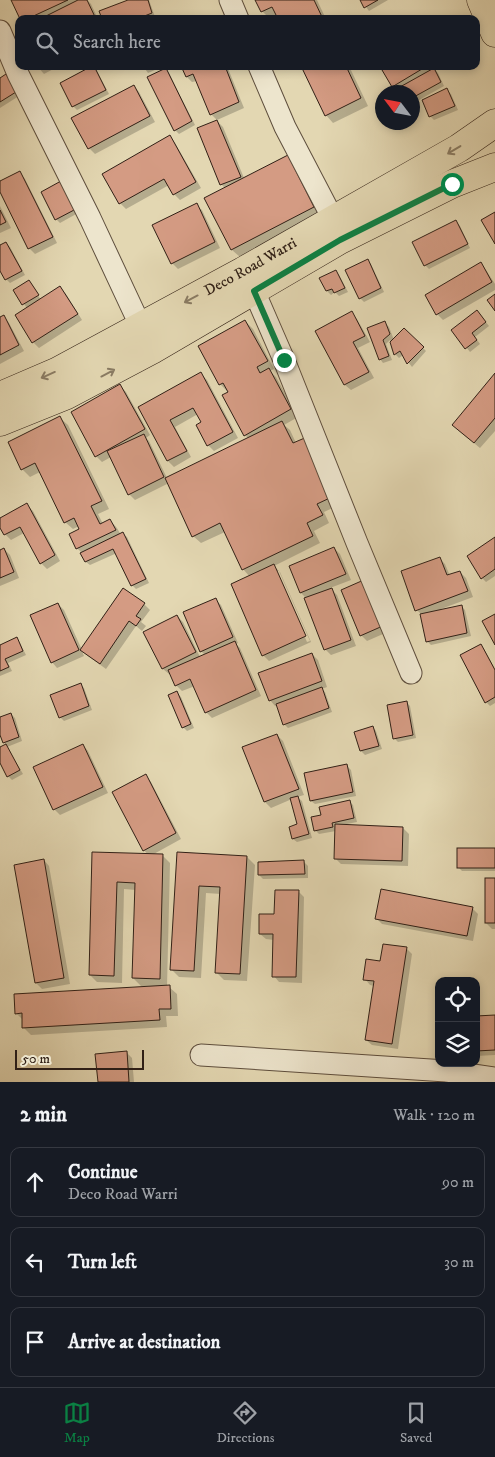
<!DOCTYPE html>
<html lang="en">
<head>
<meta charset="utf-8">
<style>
	body { margin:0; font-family:"IM FELL DW Pica",serif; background:#242831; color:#f1f3f6 }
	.controls { position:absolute; right:15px; bottom:15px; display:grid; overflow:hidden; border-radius:10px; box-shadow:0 2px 8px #0003 }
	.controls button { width:45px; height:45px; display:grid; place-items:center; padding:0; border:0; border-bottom:1px solid #363941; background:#171b24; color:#f1f3f6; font:25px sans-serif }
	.compass { position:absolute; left:375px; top:85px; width:45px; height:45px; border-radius:50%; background:#171b24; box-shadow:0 2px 8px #0003; rotate:302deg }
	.scale { position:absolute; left:15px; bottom:12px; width:129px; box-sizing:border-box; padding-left:5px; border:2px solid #312016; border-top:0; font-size:14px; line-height:18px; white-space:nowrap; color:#312016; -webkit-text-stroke:4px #ede5cd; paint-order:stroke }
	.stop { position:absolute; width:15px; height:15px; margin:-11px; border:4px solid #0b8043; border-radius:50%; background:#fff }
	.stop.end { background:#0b8043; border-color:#fff; box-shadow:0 1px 5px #0008 }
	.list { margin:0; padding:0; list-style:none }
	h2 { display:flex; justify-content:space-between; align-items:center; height:65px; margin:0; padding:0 20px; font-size:21px }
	h2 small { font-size:16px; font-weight:400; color:#9ea1a6 }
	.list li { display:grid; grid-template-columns:32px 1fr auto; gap:15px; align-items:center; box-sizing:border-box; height:70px; margin:0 10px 10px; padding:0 10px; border:1px solid #363941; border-radius:10px }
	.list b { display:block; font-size:19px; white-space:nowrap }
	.list p { margin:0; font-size:16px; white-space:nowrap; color:#9ea1a6 }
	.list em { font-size:16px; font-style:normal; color:#9ea1a6 }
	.icon { flex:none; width:28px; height:28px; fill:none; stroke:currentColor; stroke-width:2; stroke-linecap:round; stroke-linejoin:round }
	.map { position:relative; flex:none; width:495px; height:1082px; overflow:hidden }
	.search { position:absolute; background:#171b24; box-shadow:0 2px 8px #0003; left:15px; right:15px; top:15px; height:55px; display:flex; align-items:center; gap:12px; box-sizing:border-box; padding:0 18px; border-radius:10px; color:#9ea1a6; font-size:19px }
	.sheet { height:305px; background:#171b24 }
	nav { display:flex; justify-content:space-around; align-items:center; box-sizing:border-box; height:70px; border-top:1px solid #363941; background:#171b24; font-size:14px; color:#9ea1a6 }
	nav a { display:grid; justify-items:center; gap:2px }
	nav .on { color:#0b8043 }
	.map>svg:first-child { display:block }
</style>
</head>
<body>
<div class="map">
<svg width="495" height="1082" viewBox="0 0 495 1082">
	<rect width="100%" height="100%" fill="#e3d7b2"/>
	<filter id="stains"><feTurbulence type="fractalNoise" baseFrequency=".004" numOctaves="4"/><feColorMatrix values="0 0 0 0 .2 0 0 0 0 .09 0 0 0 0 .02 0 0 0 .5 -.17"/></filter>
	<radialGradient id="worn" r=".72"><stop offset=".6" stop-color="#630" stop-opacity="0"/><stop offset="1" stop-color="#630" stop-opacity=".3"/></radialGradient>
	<g fill="#0003" fill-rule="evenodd">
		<path d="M13,0H87L91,4L98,19H21Z"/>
		<path d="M131,0H149L155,17L150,19H103Z"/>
		<path d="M257,0H317L326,19H279L278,15L270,19L262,11Z"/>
		<path d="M361,0H388L369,11Z"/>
		<path d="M37,66H59L44,74Z"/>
		<path d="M143,66H164L148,73Z"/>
		<path d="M184,66H227L244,108L217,120L211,114L197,81L192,82L187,77Z"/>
		<path d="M302,66H349L368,106L333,123L326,115Z"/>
		<path d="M392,66H437L433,68L438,73L444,86L412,104V92H393L397,90L393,86Z"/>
		<path d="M93,67L97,71L109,94L77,110L73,106L62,83Z"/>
		<path d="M165,69L169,73L195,125L179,134L175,130Z"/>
		<path d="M6,76L19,96L0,108V79Z"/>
		<path d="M134,86L139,92L155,122L95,154L89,148Z"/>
		<path d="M447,90L451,94L458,110L434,120L430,116Z"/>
		<path d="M217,121L223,127L244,178L295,164L321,215L240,257L232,250L206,198L225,188L221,184Z"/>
		<path d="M170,137L175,143L201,188L180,200L174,194L169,185L126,209L120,203L104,175Z"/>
		<path d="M20,173L25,179L57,243L35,254L29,248L0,189V183Z"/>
		<path d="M61,183L78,213L60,223L56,219Z"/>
		<path d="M196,205L202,210L220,248L178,269L172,263Z"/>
		<path d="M0,206L11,228L0,233Z"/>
		<path d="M456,222L460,226L470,248L429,269L425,265Z"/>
		<path d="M6,243L10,247L25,275L10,283L6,279L0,268V245Z"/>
		<path d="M368,261L371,264L384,292L364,302L360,298Z"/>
		<path d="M481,264L486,270L495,284V290L443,320L437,314Z"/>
		<path d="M335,272L339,275L348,292L339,296L335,292L331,295L327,291L321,279Z"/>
		<path d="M29,282L41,300L60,288L66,294L82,320L39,348L33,342L27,308L14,291Z"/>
		<path d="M351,313L357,319L370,342L358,348L374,378L351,390L345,385L317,332Z"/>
		<path d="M481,316L489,326L475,337L480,344L470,352L453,330Z"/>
		<path d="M4,317L9,323L24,351L0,364V319Z"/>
		<path d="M245,321L253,329L274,369L270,371L276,377L298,417L284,425L290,430L296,443L341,504L324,512L329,523L314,531L320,543L274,566L280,572L311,642L269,661L263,655L250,577L243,569L225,532L201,543L193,536L169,483L135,500L129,494L111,457L102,462L96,456L120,386L126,392L150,435L146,438L149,441L167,478L249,439L245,435L229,393L220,384ZM276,571H279L310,641L307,642Z"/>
		<path d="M385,323L389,327L394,340L404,329L426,351L412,367L403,355L399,358L395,354L390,340L386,344L392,360L383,363L380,359Z"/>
		<path d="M201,374L207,380L238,438L214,451L208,445L198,426L203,423L198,414L175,427L191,457L174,467L168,461L140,407Z"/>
		<path d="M495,375V431L480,448L459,431Z"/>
		<path d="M60,418L68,425L109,509L98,514L103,524L110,520L117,528L121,535L123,534L127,537L149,583L136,589L132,585L117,553L90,565L86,562L82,553L77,548L71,534L81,529L79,526L73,529L65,522L40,472L30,477L22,469Z"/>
		<path d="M27,505L33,511L60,561L47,569L41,563L24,533L11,540L5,534L0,525V520Z"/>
		<path d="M495,539V576L486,582L482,578Z"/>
		<path d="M334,548L340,554L351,580L330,588L337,595L356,646L331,655L325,649L305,597L301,593Z"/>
		<path d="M4,549L10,555L19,578L0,586V551Z"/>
		<path d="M439,558L445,564L450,576L460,572L466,578L473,597L441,609V611L461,606L465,610L471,636L431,645L427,641L422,615L417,610Z"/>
		<path d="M342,590L390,631L367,641L361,635Z"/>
		<path d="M215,599L221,605L238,643L236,644L240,648L261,696L212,718L206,712L195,686L182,691L176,685L171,673L169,674L163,669L145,632L177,616L183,622L200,657L205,655L201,651Z"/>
		<path d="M58,604L64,610L82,650L144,604L150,610L141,622L146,626L142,631L136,626L106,669L88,656L82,651L84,656L57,668L52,662Z"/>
		<path d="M16,639L20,643L26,655L8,663L12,671L0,676V646Z"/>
		<path d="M480,645L484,649L495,669V703L490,706L486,702Z"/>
		<path d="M312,654L318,660L327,687L322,689L325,692L332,712L288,728L284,724L278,705L275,706L270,700Z"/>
		<path d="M80,684L84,688L92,710L64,721L60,717Z"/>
		<path d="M177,693L181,697L194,728L187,731L183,727Z"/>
		<path d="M406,702L410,706L416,738L398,742L394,738Z"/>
		<path d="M11,714L15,718L22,741L7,747L23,774L12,780L8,776L0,761V749L6,745L4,742L0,731V718Z"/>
		<path d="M373,727L376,731L382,749L365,755L361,751Z"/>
		<path d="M277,735L283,741L304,795L297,797L302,801L312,838L297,842L293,839L290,828L299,825L292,799L271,808L265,802L244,748Z"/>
		<path d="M83,745L88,751L108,793L60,815L54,809Z"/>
		<path d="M347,766L351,770L356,796L315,804L311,801Z"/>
		<path d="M146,776L151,782L181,839L152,855H162L170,863L167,987H169L177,994L178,1016H166L167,1027L31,1035L23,1027V1020L16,1013L149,988V986H141L133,978L136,890L124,889L122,983L97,982L90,975L93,853L148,855L144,850Z"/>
		<path d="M350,802L353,805L357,822L342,825L403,828L409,834L408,866L341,864L335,858L336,831L319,834L315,830Z"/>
		<path d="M495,850V871H462L458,867Z"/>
		<path d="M178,853L247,857L255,865L247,981L224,980L216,972L221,894L206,893L201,978L179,977L171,969Z"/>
		<path d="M44,860L49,866L70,984L42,989L36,983Z"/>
		<path d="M304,862L308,866V878L263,879L259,875Z"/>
		<path d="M495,880V929H492L486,923Z"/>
		<path d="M298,891L304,897L302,983L279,982L274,976V940L266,939L260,934Z"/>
		<path d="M472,908L478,914L473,941L382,924L376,918Z"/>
		<path d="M406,948L412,954L398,1049L372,1045L366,1040L374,986L370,985L365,979L381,963Z"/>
		<path d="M495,1016V1055L476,1056V1017Z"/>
		<path d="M126,1052L132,1058L134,1082H99Z"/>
	</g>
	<g fill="#d49b83" stroke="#312016">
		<path d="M11,0H68L27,19H20Z"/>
		<path d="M78,0H87L96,19H40Z"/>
		<path d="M128,0H148L152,13L137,19H102L99,11Z"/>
		<path d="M255,0H314L323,19H278L272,7L261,12Z"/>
		<path d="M360,0H378L364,8Z"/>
		<path d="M92,66H94L106,90L72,107L60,83Z"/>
		<path d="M181,66H225L239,102L210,115L193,74L186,77Z"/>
		<path d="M301,66H346L361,98L325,116Z"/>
		<path d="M389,66H427L392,87L382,70Z"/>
		<path d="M166,68L192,121L174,131L147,77Z"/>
		<path d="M434,68L441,82L412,98V92H391Z"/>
		<path d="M6,74L16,92L0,102V78Z"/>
		<path d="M134,85L150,116L88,149L71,118Z"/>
		<path d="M447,88L455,106L429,117L422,100Z"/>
		<path d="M217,120L241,177L220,185L197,128Z"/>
		<path d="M170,135L196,182L173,195L164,179L119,204L102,174Z"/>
		<path d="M288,155L314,207L231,250L204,198Z"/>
		<path d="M20,171L53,237L28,249L0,192V181Z"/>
		<path d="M61,181L76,209L55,220L41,192Z"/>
		<path d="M197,203L215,242L171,264L152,225Z"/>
		<path d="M0,210L6,222L0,225Z"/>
		<path d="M495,212V244L481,220Z"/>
		<path d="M456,220L468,244L424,266L412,242Z"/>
		<path d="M6,242L22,271L5,280L0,271V245Z"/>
		<path d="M368,259L381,288L359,299L345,270Z"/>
		<path d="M481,262L492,282L436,315L425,295Z"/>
		<path d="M336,270L345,288L334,293L332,289L326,291L319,278Z"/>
		<path d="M29,280L39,295L22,305L13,290Z"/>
		<path d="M60,286L78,314L32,343L15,315Z"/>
		<path d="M495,294V311L487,300Z"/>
		<path d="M477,310L486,322L472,333L477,340L465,349L451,330Z"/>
		<path d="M352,311L365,336L353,342L369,372L344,385L315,331Z"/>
		<path d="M4,315L19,345L0,355V317Z"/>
		<path d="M245,320L268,361L257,367L260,373L269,368L291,409L244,436L222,395L228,392L223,383L219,385L198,346Z"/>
		<path d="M385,321L390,334L383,340L389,356L379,360L367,328Z"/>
		<path d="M404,328L424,347L407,364L400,351L394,355L390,342Z"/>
		<path d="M201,372L233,432L207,446L196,425L201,422L193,408L170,420L187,451L167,461L138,407Z"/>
		<path d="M495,373V418L474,443L452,425Z"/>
		<path d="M120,384L145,429L95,457L71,412Z"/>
		<path d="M60,416L102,501L91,506L100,524L110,519L116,530L76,549L69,534L79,529L74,518L64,523L35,463L21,470L8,442Z"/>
		<path d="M282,421L293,443L307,437L334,496L317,504L323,515L307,523L313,536L242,570L220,523L192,537L165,478Z"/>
		<path d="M144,434L164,477L128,495L107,451Z"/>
		<path d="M27,503L55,555L40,564L20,527L4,535L0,528V518Z"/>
		<path d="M123,532L146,579L131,586L113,549L85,562L80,553Z"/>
		<path d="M495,537V569L481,579L467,556Z"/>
		<path d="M334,547L346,574L300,593L289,566Z"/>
		<path d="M4,548L14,572L0,578V550Z"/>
		<path d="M440,557L447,575L460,571L468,591L415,611L401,571Z"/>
		<path d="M274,564L306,636L262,656L231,584Z"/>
		<path d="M366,579L385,625L360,636L341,590Z"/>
		<path d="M123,588L145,603L136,616L141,619L136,626L129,621L100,664L80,650Z"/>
		<path d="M332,588L351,640L324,650L304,598Z"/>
		<path d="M216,598L233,637L200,652L183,612Z"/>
		<path d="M58,603L79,650L51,663L30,615Z"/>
		<path d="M462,605L467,633L426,642L420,614Z"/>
		<path d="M495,614V645L482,621Z"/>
		<path d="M177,615L196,652L162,669L143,632Z"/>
		<path d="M17,637L23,651L5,659L9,667L0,671V645Z"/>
		<path d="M235,641L256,690L205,713L190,679L175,686L168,670Z"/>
		<path d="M481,644L495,670V697L485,703L460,655Z"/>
		<path d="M312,653L322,681L269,701L258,673Z"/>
		<path d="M81,683L89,706L59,718L50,695Z"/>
		<path d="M322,687L329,708L283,725L276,704Z"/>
		<path d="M177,691L191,724L182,728L168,695Z"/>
		<path d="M407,701L413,735L393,739L387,705Z"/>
		<path d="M11,713L19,737L3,743L0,735V717Z"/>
		<path d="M373,726L379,746L360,751L354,732Z"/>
		<path d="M277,734L299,789L264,802L242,747Z"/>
		<path d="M6,744L20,770L7,777L0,763V747Z"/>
		<path d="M83,744L103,787L53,810L33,767Z"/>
		<path d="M347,764L353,792L310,801L304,773Z"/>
		<path d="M146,774L176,833L143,851L112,792Z"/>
		<path d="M298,796L309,834L292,839L289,827L297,824L290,798Z"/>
		<path d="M350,800L354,818L332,823L333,827L314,831L311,817L321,815L319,807Z"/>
		<path d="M335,824L403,827L402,861L334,859Z"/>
		<rect x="457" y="848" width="38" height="20"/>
		<path d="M92,852L163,854L160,979L132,978L135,883L117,882L114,976L89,975Z"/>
		<path d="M177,852L247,856L240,974L215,973L220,887L199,886L194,971L170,970Z"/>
		<path d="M44,859L64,978L35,983L14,865Z"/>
		<path d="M304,860L305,874L258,875V862Z"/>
		<rect x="485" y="878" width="10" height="45"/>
		<path d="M381,889L473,907L467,936L375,919Z"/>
		<path d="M275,890H299L296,977H272L273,934H259V914H274Z"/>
		<path d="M383,944L407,947L392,1044L365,1040L374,981L363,980L366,959L380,961Z"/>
		<path d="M170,985L171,1009H159L160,1020L22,1028V1013L15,1014L14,994Z"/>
		<path d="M495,1015V1050L476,1051V1016Z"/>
		<path d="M127,1051L129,1082H98L95,1054Z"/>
	</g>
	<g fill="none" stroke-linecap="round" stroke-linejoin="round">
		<defs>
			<g id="minor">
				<path d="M230,0L238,19"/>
				<path d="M0,31L18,74L90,218L140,325"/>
				<path d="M259,66L285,127L333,219"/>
				<path d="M254,291L284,360L357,543L411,673"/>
				<path d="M201,1055L446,1071L495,1078"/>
			</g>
			<g id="major">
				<path id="s1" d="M0,396L58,371L243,271L459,148L495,123"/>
				<path d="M0,422L67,395L152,350L340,240L452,184L495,167"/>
			</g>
			<path id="highway" d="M481,0L495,33"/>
		</defs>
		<use href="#minor" stroke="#5e4e3d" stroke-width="23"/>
		<use href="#major" stroke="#312016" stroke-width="29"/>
		<use href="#highway" stroke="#312016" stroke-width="29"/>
		<use href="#minor" stroke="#ede5cd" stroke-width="21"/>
		<use href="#major" stroke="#e3d7b2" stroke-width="28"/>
		<use href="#highway" stroke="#e3d7b2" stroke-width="28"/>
	</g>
	<defs><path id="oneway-shaft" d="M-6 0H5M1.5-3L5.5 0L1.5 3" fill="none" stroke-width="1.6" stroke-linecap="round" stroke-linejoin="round" transform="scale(1.25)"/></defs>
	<g stroke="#8a7c64">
		<use href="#oneway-shaft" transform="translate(454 150) rotate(149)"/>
		<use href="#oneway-shaft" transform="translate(191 299) rotate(152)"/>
		<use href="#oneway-shaft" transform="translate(108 373) rotate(-28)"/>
		<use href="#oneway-shaft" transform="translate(48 375) rotate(156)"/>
	</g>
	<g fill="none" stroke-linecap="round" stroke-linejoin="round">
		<path stroke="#0b8043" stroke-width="6" d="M284,360L254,291L340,240L452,184"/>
	</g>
	<g text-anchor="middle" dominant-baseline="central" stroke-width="4" stroke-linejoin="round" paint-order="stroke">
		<g font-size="15" fill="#312016" stroke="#ede5cd">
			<text stroke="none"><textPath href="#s1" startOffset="282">Deco Road Warri</textPath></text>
		</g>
	</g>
	<rect width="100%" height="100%" filter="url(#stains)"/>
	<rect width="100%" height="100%" fill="url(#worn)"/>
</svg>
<div class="controls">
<button><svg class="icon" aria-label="locate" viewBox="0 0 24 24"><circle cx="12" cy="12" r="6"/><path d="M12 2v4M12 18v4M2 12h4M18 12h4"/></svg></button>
<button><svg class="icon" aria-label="layers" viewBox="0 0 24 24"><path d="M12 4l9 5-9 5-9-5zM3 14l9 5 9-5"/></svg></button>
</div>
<svg class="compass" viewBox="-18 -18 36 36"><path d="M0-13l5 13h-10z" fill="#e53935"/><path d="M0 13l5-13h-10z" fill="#9ea1a6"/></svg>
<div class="scale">50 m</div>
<div class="stop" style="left:452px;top:184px"></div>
<div class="stop end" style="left:284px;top:360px"></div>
<div class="search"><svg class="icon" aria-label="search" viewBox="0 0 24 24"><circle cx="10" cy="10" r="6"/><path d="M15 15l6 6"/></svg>Search here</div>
</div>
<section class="sheet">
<h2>2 min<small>Walk · 120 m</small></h2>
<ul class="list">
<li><svg class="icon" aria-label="ahead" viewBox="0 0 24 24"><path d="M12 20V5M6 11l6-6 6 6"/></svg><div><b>Continue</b><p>Deco Road Warri</p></div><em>90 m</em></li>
<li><svg class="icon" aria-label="left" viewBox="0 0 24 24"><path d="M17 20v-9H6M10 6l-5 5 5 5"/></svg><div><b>Turn left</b></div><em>30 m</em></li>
<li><svg class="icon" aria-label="arrive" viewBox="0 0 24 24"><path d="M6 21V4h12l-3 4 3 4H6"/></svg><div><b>Arrive at destination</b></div></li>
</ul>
</section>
<nav>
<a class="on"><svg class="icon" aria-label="map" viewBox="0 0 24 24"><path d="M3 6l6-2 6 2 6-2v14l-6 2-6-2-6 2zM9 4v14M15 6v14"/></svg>Map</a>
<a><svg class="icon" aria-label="directions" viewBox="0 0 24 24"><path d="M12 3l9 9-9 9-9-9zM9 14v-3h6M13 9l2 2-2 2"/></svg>Directions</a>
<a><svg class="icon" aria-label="saved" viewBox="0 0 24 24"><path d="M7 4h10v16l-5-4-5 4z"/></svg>Saved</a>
</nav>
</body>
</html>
